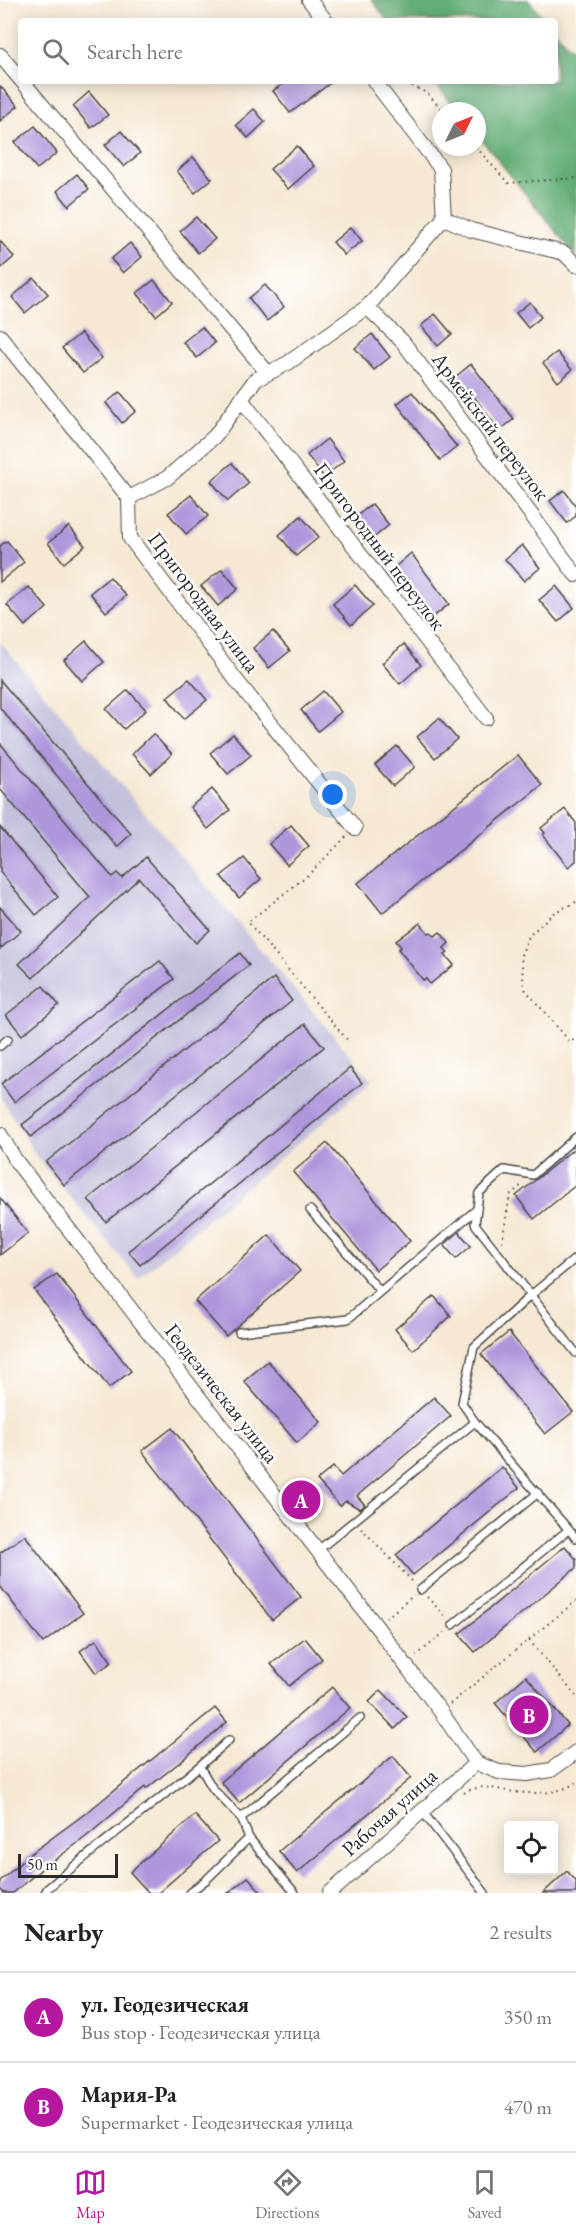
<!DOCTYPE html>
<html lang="en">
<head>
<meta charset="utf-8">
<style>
	body { margin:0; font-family:"EB Garamond",serif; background:#f2f2f2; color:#222 }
	.controls { position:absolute; right:18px; bottom:18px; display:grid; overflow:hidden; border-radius:6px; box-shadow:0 3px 15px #0003 }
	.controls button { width:54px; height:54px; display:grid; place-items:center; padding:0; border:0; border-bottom:2px solid #e0e0e0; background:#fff; color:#222; font:30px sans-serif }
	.compass { position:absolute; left:432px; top:102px; width:54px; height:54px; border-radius:50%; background:#fff; box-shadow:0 3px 15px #0003; rotate:47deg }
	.scale { position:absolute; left:18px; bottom:15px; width:100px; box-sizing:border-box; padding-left:6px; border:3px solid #2b2b2b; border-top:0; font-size:16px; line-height:21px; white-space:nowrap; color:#2b2b2b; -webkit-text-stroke:4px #fff; paint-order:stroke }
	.you { position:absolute; left:333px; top:795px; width:21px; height:21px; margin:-15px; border:4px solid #fff; border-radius:50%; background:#1a73e8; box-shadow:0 0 0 9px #1a73e833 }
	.badge { display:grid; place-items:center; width:39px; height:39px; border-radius:50%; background:#b5179e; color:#fff; font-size:20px; font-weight:700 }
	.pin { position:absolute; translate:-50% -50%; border:3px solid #fff; box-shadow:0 2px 6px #0006 }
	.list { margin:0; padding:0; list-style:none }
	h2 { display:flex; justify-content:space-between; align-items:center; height:78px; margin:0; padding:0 24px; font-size:26px }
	h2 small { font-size:20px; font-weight:400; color:#767676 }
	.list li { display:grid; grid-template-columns:39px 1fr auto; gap:18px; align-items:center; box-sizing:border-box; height:90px; padding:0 24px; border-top:2px solid #e0e0e0 }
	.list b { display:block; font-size:22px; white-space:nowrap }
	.list p { margin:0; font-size:20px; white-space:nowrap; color:#767676 }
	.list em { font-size:20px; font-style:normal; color:#767676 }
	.icon { flex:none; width:33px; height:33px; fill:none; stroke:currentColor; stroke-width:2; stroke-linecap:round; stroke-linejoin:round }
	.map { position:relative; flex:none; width:576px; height:1893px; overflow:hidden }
	.search { position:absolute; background:#fff; box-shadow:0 3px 15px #0003; left:18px; right:18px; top:18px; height:66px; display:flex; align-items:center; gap:15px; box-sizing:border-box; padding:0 21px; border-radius:6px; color:#767676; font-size:22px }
	.sheet { height:258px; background:#fff }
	nav { display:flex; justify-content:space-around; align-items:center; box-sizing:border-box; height:84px; border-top:2px solid #e0e0e0; background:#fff; font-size:16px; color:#767676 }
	nav a { display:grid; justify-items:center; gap:3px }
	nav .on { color:#b5179e }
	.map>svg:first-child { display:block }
</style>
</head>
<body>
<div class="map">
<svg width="576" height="1893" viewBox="0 0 576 1893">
	<rect width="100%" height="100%" fill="#fff"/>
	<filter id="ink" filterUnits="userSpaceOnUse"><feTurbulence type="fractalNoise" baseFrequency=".0167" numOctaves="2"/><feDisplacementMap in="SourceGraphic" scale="12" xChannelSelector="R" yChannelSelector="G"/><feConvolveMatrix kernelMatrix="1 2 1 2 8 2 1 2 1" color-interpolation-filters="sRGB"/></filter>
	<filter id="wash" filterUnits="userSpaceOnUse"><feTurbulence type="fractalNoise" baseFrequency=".008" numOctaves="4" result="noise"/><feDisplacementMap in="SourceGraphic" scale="24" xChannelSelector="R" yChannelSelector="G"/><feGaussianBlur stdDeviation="1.35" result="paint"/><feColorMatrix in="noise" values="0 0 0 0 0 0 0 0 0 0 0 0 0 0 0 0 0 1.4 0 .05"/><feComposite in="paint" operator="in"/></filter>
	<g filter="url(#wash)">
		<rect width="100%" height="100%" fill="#f6e8d3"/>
		<path fill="#c3c0db" d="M0,642L372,1081L138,1278L38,1159L0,1096Z"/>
		<g fill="#63ad76" stroke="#476c50" stroke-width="1.5">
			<path d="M372,0H528L546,21H388Z"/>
			<path d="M555,31L576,55V256L477,134V111H458L434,81H555Z"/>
		</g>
		<g id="blocks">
			<g fill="#ae96db">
				<path d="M287,81H333L290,113L273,91Z"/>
				<path d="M0,86L18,106L0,121Z"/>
				<path d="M89,92L108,115L91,128L73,106Z"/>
				<path d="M254,109L265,122L248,138L236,125Z"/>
				<path d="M35,126L57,153L37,169L15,142Z"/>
				<path d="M121,131L140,153L124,167L105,145Z"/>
				<path d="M297,146L314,166L288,189L270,169Z"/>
				<path d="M193,157L212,179L195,193L177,171Z"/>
				<path d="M77,174L89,189L69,206L57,191Z"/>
				<path d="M196,217L215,239L198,253L180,231Z"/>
				<path d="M351,227L362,241L344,255L333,242Z"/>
				<path d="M0,241L14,257L0,269Z"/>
				<path d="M130,243L142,257L123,273L111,259Z"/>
				<path d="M34,278L48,294L25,313L12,297Z"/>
				<path d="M154,280L172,302L156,316L137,293Z"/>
				<path d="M265,285L284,307L267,321L249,298Z"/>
				<path d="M530,302L541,317L528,328L516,313Z"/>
				<path d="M435,314L452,334L438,346L421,326Z"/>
				<path d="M202,327L215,343L197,358L183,342Z"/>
				<path d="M81,333L102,358L83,373L62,348Z"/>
				<path d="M372,334L390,357L374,370L355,348Z"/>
				<path d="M557,352L572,370L558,382L543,363Z"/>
				<path d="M471,364L514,419L499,431L475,398L473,400L454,378Z"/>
				<path d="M120,392L136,411L122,423L106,403Z"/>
				<path d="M412,392L457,447L440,460L397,404Z"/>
				<path d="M327,439L344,461L324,477L307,455Z"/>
				<path d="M232,463L249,483L228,501L211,481Z"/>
				<path d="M564,490L576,506V516L567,523L550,501Z"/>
				<path d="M191,495L208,516L186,534L168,513Z"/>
				<path d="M372,504L389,525L371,540L354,518Z"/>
				<path d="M301,516L319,537L296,556L279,535Z"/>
				<path d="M69,526L85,546L64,563L48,543Z"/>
				<path d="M7,541L24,562L0,582V546Z"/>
				<path d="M522,545L540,568L524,581L505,559Z"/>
				<path d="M411,553L449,604L427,622L413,605L421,599L395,567Z"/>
				<path d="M222,569L238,589L218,606L201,586Z"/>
				<path d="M110,577L126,596L106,612L90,593Z"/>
				<path d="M355,585L373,606L351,625L333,604Z"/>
				<path d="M556,586L574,608L558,622L539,600Z"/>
				<path d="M29,587L47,608L25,626L7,605Z"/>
				<path d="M273,631L290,651L269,668L253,648Z"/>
				<path d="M86,641L104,662L82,681L64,660Z"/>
				<path d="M404,644L421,665L400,684L382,663Z"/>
				<path d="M189,679L207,700L184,719L167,697Z"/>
				<path d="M0,680L131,834L117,847L0,708Z"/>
				<path d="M128,690L146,710L124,729L106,709Z"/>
				<path d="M323,691L341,712L318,731L301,710Z"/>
				<path d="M439,718L457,739L435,758L417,737Z"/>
				<path d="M153,734L172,754L151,774L132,754Z"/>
				<path d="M233,734L251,755L228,774L210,753Z"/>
				<path d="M0,743L112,877L117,873L122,878L146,857L210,930L196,943L139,878L33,978L19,964L90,897L0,789Z"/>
				<path d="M397,746L415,767L393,786L375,765Z"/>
				<path d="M518,755L542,785L382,913L358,883Z"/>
				<path d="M212,789L230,810L208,829L190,807Z"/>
				<path d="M565,809L576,823V861L568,867L543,835L545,833L541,828Z"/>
				<path d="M291,825L309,846L287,865L269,844Z"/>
				<path d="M0,827L58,897L36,915L0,872Z"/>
				<path d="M244,858L261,879L239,898L221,876Z"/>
				<path d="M0,907L21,931L0,949Z"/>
				<path d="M420,923L428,933L431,932L435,936L440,932L449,943L444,948L448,953L445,955L454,965L430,984L426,979L423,980L398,949L401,947L396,941Z"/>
				<path d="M240,953L249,965L31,1137L22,1125Z"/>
				<path d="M160,961L174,979L14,1102L1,1084Z"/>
				<path d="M274,978L292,1001L64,1185L46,1162Z"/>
				<path d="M43,986L59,1005L22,1035L6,1015Z"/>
				<path d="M305,1024L324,1047L106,1222L88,1199Z"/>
				<path d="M350,1068L362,1083L140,1265L128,1251Z"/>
				<path d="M327,1143L410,1241L376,1270L293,1172Z"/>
				<path d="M576,1147V1185L534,1219L516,1196Z"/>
				<path d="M0,1198L28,1233L0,1255Z"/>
				<path d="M459,1232L471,1246L456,1259L444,1245Z"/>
				<path d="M269,1235L300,1271L226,1336L195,1301Z"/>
				<path d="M57,1274L131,1371L109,1388L34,1290Z"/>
				<path d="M434,1296L451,1316L413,1350L395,1329Z"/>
				<path d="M509,1332L573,1412L545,1434L481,1354Z"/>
				<path d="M268,1361L321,1422L297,1443L244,1381Z"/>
				<path d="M434,1397L451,1416L357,1496L365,1505L360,1509L346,1501L340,1506L317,1480L333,1467L341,1476Z"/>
				<path d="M172,1428L301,1597L272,1620L142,1451Z"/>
				<path d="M502,1467L519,1488L413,1575L396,1555Z"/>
				<path d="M25,1535L83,1613L43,1643L0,1586V1553Z"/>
				<path d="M565,1546L576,1559V1568L475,1652L459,1634Z"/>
				<path d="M305,1638L322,1659L289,1686L271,1664Z"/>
				<path d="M96,1640L112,1662L96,1673L80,1651Z"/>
				<path d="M526,1676L568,1725L537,1752L495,1703Z"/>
				<path d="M332,1687L350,1708L239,1803L221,1782Z"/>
				<path d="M381,1690L407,1717L395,1729L369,1702Z"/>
				<path d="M215,1708L227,1722L180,1762L146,1789L145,1787L87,1836L52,1862L51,1861L13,1893H4L0,1889V1881L29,1855L90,1810Z"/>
				<path d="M393,1756L411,1778L297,1873L279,1851Z"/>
				<path d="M195,1815L218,1841L158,1893H149L130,1872Z"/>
				<path d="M567,1871L576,1881V1893H543Z"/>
				<path d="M248,1877L262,1893H228Z"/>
			</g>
		</g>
	</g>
	<g filter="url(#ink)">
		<use href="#blocks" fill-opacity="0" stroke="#494744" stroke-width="1.5"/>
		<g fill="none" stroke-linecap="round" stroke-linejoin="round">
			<defs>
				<g id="lane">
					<path d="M0,1046L8,1039"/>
					<path d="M576,1137L533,1175L504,1170L479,1193L475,1224L576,1353"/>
					<path d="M310,1210L380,1291"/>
					<path d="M576,1258L531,1295L474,1347L462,1403L475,1422L576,1538"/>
					<path d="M239,1332L348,1319L477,1209"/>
					<path d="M317,1551L475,1422"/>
					<path d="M420,1590L538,1493"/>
					<path d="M453,1625L568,1530"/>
					<path d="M200,1767L213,1789L241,1818"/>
					<path d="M422,1811L485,1893"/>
					<path d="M249,1838L295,1893"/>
					<path d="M45,1893L47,1889C106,1837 172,1793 229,1740"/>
					<path d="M189,1893L207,1879L249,1838L241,1818L360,1718"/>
				</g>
				<g id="street">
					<path d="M309,0L326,21"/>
					<path d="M0,55L21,80"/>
					<path d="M22,81L267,372"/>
					<path d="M374,81L441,169L444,218"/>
					<path d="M444,218L471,230L564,253L576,265"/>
					<path d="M367,307L403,342L576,575"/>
					<path d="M0,336L129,498L130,538L236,680L355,828"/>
					<path d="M241,399L486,718"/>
					<path d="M129,498L167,478L215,436L255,380L288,363L367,307L444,218"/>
					<path d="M0,1134L16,1161L376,1626L441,1712L476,1763L499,1772L527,1774L551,1770L576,1752"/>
					<path d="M330,1893L476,1763"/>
				</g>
			</defs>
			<use href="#lane" stroke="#494744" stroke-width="10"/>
			<use href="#street" stroke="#494744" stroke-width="16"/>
			<g stroke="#494744" stroke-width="2" stroke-dasharray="1.5 4.5" stroke-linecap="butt">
				<path d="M401,81L427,93L443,111"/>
				<path d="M476,147L508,183L576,178"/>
				<path d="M346,837L308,875L248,922L349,1042"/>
				<path d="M576,902L553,913L529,936L521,955L524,988L570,1042L576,1038"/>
				<path d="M502,1242L510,1195L524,1183"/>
				<path d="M361,1528L413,1582"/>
				<path d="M427,1597L446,1617"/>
				<path d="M386,1618L414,1595"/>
				<path d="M529,1640L576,1696"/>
				<path d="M416,1656L446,1631"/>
				<path d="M450,1704L576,1601"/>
				<path d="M464,1793C481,1782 496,1790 515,1792C537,1794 557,1794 576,1783"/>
			</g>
			<use href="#lane" stroke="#fff" stroke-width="7"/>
			<use href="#street" stroke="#fff" stroke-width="14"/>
		</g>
	</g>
	<g text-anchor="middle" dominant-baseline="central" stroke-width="5" stroke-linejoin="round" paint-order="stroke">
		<g font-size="21" fill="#2b2b2b" stroke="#fff">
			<text transform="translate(491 426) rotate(53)">Армейский переулок</text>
			<text transform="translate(380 546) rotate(53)">Пригородный переулок</text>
			<text transform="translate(204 602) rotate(53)">Пригородная улица</text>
			<text transform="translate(222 1393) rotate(52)">Геодезическая улица</text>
			<text transform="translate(389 1812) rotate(-42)">Рабочая улица</text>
		</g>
	</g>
</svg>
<div class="controls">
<button><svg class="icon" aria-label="locate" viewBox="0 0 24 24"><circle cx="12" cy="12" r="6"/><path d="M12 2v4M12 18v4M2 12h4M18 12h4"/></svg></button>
</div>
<svg class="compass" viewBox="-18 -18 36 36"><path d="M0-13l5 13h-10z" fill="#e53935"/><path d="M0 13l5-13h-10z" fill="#767676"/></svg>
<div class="scale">50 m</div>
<div class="you"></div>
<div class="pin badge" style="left:301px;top:1500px">A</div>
<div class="pin badge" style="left:529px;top:1715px">B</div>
<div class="search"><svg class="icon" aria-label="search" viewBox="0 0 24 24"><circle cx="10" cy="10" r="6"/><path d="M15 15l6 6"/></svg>Search here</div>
</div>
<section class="sheet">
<h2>Nearby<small>2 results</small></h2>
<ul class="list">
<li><span class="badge">A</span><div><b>ул. Геодезическая</b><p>Bus stop · Геодезическая улица</p></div><em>350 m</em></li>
<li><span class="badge">B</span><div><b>Мария-Ра</b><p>Supermarket · Геодезическая улица</p></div><em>470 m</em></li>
</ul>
</section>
<nav>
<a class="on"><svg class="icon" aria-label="map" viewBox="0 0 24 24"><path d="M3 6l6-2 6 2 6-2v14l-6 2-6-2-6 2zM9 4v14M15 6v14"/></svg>Map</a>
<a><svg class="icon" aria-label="directions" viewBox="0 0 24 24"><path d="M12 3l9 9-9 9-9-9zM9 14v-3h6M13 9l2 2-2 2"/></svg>Directions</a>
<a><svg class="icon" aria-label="saved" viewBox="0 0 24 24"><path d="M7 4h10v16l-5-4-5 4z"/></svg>Saved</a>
</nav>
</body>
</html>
